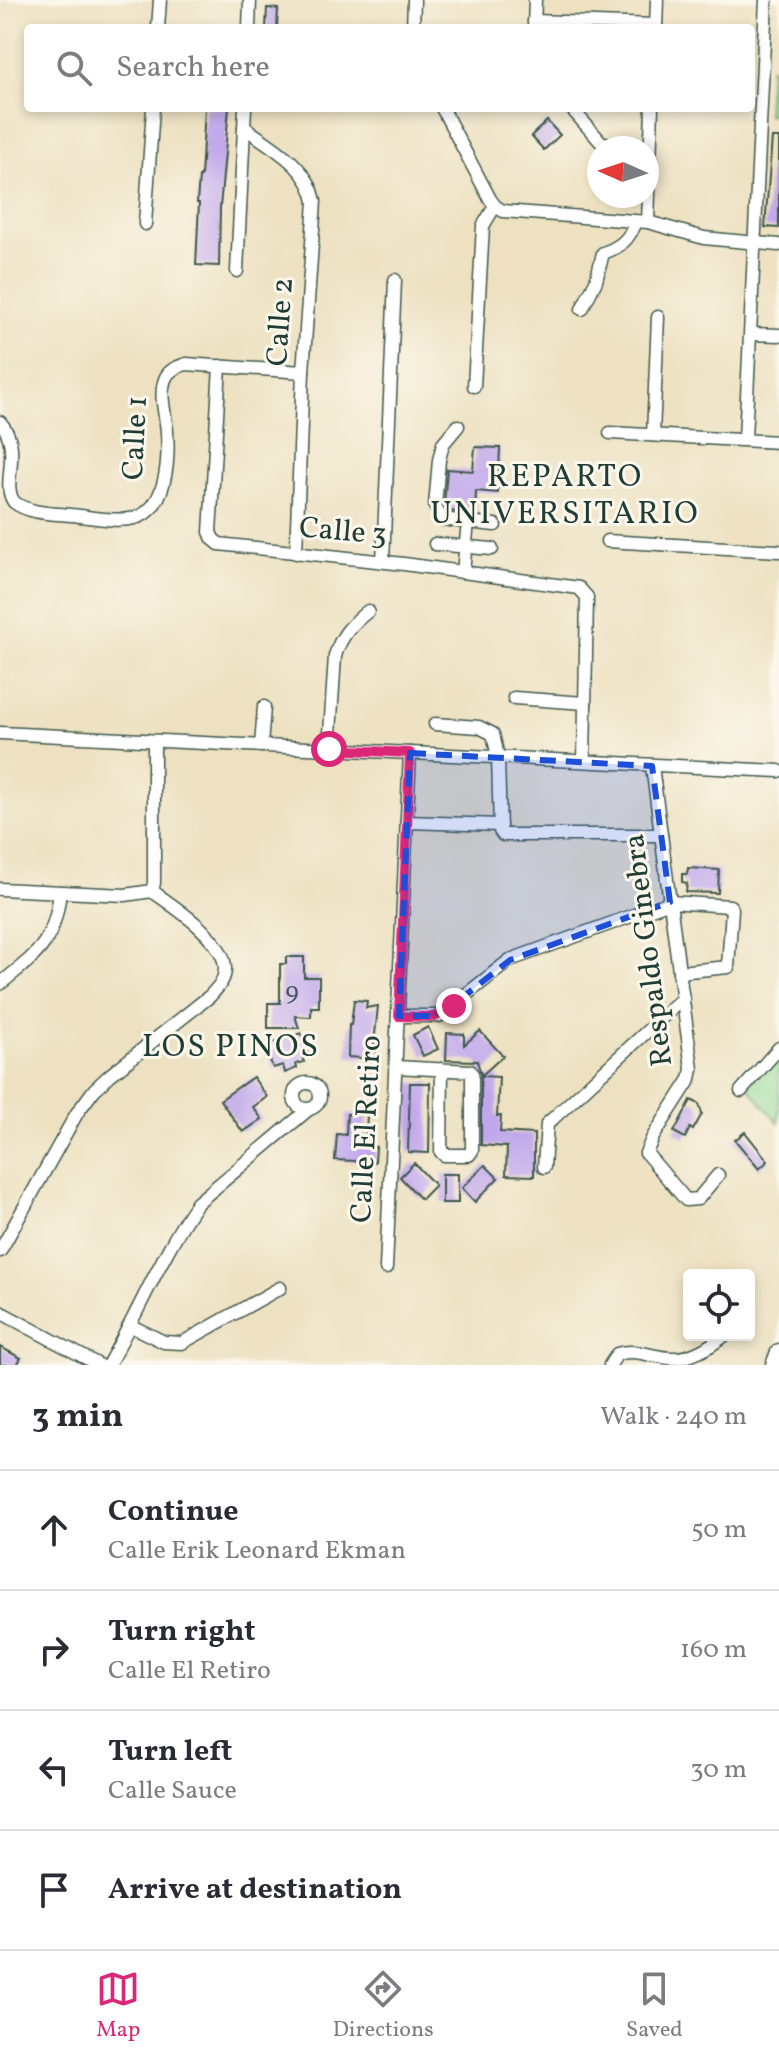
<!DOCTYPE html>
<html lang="en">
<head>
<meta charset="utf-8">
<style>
	body { margin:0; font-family:Vollkorn,serif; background:#f7f7f7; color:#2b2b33 }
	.controls { position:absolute; right:24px; bottom:24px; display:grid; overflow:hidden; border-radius:8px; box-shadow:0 4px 12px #0003 }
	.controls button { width:72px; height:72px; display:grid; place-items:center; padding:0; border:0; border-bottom:2px solid #e1e1e2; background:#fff; color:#2b2b33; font:40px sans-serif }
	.compass { position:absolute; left:587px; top:136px; width:72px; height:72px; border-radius:50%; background:#fff; box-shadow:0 4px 12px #0003; rotate:273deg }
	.stop { position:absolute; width:24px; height:24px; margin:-18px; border:6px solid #db2777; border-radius:50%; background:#fff }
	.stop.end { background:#db2777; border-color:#fff; box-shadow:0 2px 8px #0008 }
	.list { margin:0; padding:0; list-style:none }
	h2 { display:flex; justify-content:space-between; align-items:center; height:104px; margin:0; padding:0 32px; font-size:34px }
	h2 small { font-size:26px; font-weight:400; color:#7c7c81 }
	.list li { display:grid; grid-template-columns:52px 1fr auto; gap:24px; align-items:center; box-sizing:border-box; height:120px; padding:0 32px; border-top:2px solid #e1e1e2 }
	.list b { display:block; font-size:30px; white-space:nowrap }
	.list p { margin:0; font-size:26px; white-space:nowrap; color:#7c7c81 }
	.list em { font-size:26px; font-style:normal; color:#7c7c81 }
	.icon { flex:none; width:44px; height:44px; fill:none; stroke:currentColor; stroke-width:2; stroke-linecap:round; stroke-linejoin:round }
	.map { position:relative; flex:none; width:779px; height:1365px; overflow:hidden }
	.search { position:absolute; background:#fff; box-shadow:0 4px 12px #0003; left:24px; right:24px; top:24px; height:88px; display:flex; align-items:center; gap:20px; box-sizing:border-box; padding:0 28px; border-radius:8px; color:#7c7c81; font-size:30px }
	.sheet { height:584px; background:#fff }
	nav { display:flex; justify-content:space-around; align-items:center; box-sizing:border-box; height:112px; border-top:2px solid #e1e1e2; background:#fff; font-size:22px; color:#7c7c81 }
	nav a { display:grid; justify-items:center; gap:4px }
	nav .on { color:#db2777 }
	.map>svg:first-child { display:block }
</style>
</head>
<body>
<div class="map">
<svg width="779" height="1365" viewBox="0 0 779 1365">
	<rect width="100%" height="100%" fill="#fbf7ec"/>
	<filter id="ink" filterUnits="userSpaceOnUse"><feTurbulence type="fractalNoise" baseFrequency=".0125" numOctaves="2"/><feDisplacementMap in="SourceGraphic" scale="16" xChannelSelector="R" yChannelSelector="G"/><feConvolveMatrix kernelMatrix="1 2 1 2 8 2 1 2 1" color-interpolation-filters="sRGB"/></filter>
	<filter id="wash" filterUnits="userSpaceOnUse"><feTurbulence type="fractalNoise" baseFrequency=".006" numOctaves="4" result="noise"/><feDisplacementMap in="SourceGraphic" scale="32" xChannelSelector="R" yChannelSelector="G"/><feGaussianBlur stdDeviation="1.8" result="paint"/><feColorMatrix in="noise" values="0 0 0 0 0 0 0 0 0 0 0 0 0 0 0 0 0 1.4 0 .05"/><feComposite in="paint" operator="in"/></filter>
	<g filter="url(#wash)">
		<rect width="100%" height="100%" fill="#ede1c1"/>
		<g fill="#8fd792" stroke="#578a63" stroke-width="2">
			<path d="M770,68H779V115L767,114Z"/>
			<path d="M779,1051V1123L747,1086Z"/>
		</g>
		<g id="blocks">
			<g fill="#c0a7eb">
				<path d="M267,8L278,9L277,28H266Z"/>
				<path d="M205,108H229L220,208L219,266L196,265L199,203H197L199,177H201Z"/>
				<path d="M547,121L560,135L544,150L531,136Z"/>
				<path d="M772,138H779V228L765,227Z"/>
				<path d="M475,447L500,448L498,493L476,491L475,513L447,511L444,504L447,469L473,471Z"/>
				<path d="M688,868L719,870L718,893L686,892L687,883L682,882V874H687Z"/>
				<path d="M286,957H304V977H319V1007H311V1017L295,1016L299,1028H268V1003H280V964H286Z"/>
				<path d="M354,1000L367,1001L366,1008L378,1006L374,1044L376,1052L367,1053L362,1058L348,1057L349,1025H351Z"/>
				<path d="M428,1027L438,1049L423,1056L413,1035Z"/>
				<path d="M480,1031L503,1056L481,1076L499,1077L497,1116H501L500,1132L534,1134V1176L506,1175L507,1147L481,1145V1074L477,1061L446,1060L447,1033L464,1034V1045Z"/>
				<path d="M301,1033L308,1054L302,1056L304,1062L296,1064L297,1068L285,1073L283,1065L273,1068L265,1046Z"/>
				<path d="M253,1077L267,1097L253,1107L262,1119L243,1132L220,1100Z"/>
				<path d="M410,1083H430L429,1153L408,1152Z"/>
				<path d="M691,1100L699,1104L702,1114L693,1130L690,1128L685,1138L674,1132Z"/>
				<path d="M347,1114L367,1115L365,1146L376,1147L375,1162L335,1160L337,1134L346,1135Z"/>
				<path d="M745,1132L768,1161L759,1169L735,1140Z"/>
				<path d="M414,1163L435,1185L421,1199L400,1177Z"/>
				<path d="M485,1165L498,1178L475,1202L462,1188Z"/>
				<rect x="442" y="1174" width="16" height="29"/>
				<path d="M0,1347L21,1358L17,1365H0Z"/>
			</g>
		</g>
	</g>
	<g filter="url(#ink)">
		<use href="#blocks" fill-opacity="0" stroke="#3e5649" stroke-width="2"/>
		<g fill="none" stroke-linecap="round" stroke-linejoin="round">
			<defs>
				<g id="minor">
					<path d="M534,21L656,25"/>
					<path d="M158,28L160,0"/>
					<path d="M249,28L250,0"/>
					<path d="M413,28L414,0"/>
					<path d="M534,28L535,0"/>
					<path d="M656,28L657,0"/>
					<path d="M442,108L490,199L495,206L503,211L648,222L704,238L779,245"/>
					<path d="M571,108L601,142L621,148"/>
					<path d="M244,127C272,148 308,165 315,201L303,372L296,553"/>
					<path d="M648,222L652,108"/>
					<path d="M145,224L153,108"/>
					<path d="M237,271L245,108"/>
					<path d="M582,309L596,281L603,253C621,247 629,239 636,222"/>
					<path d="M751,334L779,335"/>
					<path d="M220,366L210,532L213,539L219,544L404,564L579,588L587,597L584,761"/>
					<path d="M474,386L483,226L495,206"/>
					<path d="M0,422C24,449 0,483 14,502C30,515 59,513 80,516C96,518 119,522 135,518C167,509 169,459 167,432C166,414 158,394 166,377C170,369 178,367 186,364L303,372"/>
					<path d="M458,426L443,444L439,460L435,506L441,519L468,522L463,572"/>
					<path d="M610,433L779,442"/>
					<path d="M653,435L658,317"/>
					<path d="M745,439L766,0"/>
					<path d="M468,522L495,525"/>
					<path d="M607,541L779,551"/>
					<path d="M435,544L492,549"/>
					<path d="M383,561L395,280"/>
					<path d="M514,698L585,703"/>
					<path d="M435,724L479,727L493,734L498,757L500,831L503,835H661"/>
					<path d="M0,733L779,771"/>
					<path d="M261,746L264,707"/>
					<path d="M329,749L335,656C341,635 352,624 368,611"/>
					<path d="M652,766L692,1069L690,1079L653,1137L646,1153L686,1200L698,1199L718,1175"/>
					<path d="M407,822L500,825"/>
					<path d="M0,889L125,895L152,891"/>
					<path d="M0,984C38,953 54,944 60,892"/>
					<path d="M399,1016H439L510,960L670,902L730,906L732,909L728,967L679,972"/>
					<path d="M396,1067L470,1071L472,1074V1151L469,1155H444L441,1152L442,1069"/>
					<circle cx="307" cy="1096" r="13"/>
					<path d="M741,1091L779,1048"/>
					<path d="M544,1167L547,1124L683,998"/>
					<path d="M0,1251L77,1113L94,1090L110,1075L210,996C217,988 225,981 225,969C226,940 173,906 152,891L154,883V741"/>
					<path d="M386,1268L410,753"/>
					<path d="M0,1312L99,1365"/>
					<path d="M131,1326L164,1342L182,1343L280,1288"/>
					<path d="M108,1365C139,1312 162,1253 197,1203L309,1109"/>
					<path d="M610,1365L617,1354C637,1348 654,1358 673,1358C692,1359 711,1346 725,1335"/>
				</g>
				<path id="major" d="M774,1365L779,1352"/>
			</defs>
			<use href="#minor" stroke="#3e5649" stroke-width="15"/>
			<use href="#major" stroke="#3e5649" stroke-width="19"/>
			<use href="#minor" stroke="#fff" stroke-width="12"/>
			<use href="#major" stroke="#fff" stroke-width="16"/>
		</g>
	</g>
	<g fill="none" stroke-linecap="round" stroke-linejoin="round" filter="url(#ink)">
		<path stroke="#db2777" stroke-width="10" d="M329,749L410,753L399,1016L434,1017L454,1006"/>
	</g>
	<path fill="#1d4ed8" fill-opacity="0.2" stroke="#1d4ed8" stroke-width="6" stroke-dasharray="16 10" stroke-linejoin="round" d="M410,753L652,766L670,902L510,960L439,1016H399Z"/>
	<g text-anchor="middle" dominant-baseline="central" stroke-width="6" stroke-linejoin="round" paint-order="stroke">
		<g font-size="26" fill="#475862">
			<text x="292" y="992">9</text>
		</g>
		<g font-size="30" fill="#1f3d34" stroke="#fbf7ec">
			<text transform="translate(281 322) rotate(-86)">Calle 2</text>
			<text transform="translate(136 438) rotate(-87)">Calle 1</text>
			<text transform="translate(343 532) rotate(5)">Calle 3</text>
			<text transform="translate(649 950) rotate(-97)">Respaldo Ginebra</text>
			<text transform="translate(367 1129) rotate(-87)">Calle El Retiro</text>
		</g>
		<g font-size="32" letter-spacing="2" fill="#1f3d34" stroke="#fbf7ec">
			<text x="565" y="478">REPARTO<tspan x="565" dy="37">UNIVERSITARIO</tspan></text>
			<text x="231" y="1048">LOS PINOS</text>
		</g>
	</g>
</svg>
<div class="controls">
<button><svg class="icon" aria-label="locate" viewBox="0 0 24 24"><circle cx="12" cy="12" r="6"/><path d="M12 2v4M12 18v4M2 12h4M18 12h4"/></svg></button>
</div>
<svg class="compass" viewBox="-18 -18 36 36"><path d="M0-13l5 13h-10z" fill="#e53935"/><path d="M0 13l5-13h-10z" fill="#7c7c81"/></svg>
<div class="stop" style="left:329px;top:749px"></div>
<div class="stop end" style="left:454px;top:1006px"></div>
<div class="search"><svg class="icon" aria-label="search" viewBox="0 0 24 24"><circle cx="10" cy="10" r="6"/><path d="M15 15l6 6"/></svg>Search here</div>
</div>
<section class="sheet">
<h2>3 min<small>Walk · 240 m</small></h2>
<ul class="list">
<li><svg class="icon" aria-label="ahead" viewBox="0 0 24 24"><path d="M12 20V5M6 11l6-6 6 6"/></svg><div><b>Continue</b><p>Calle Erik Leonard Ekman</p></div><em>50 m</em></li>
<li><svg class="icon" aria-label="right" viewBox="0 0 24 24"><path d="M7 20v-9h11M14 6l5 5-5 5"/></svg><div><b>Turn right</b><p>Calle El Retiro</p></div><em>160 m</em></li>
<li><svg class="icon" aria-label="left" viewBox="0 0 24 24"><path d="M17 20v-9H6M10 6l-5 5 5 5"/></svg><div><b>Turn left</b><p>Calle Sauce</p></div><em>30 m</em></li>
<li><svg class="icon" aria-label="arrive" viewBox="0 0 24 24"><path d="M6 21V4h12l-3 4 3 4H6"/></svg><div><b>Arrive at destination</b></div></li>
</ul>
</section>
<nav>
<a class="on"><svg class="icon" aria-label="map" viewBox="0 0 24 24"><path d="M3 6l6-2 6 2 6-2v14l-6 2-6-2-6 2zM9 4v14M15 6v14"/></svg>Map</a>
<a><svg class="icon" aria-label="directions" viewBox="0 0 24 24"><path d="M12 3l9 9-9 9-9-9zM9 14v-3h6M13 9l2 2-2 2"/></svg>Directions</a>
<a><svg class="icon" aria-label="saved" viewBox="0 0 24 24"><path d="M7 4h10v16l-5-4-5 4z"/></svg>Saved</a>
</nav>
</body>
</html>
